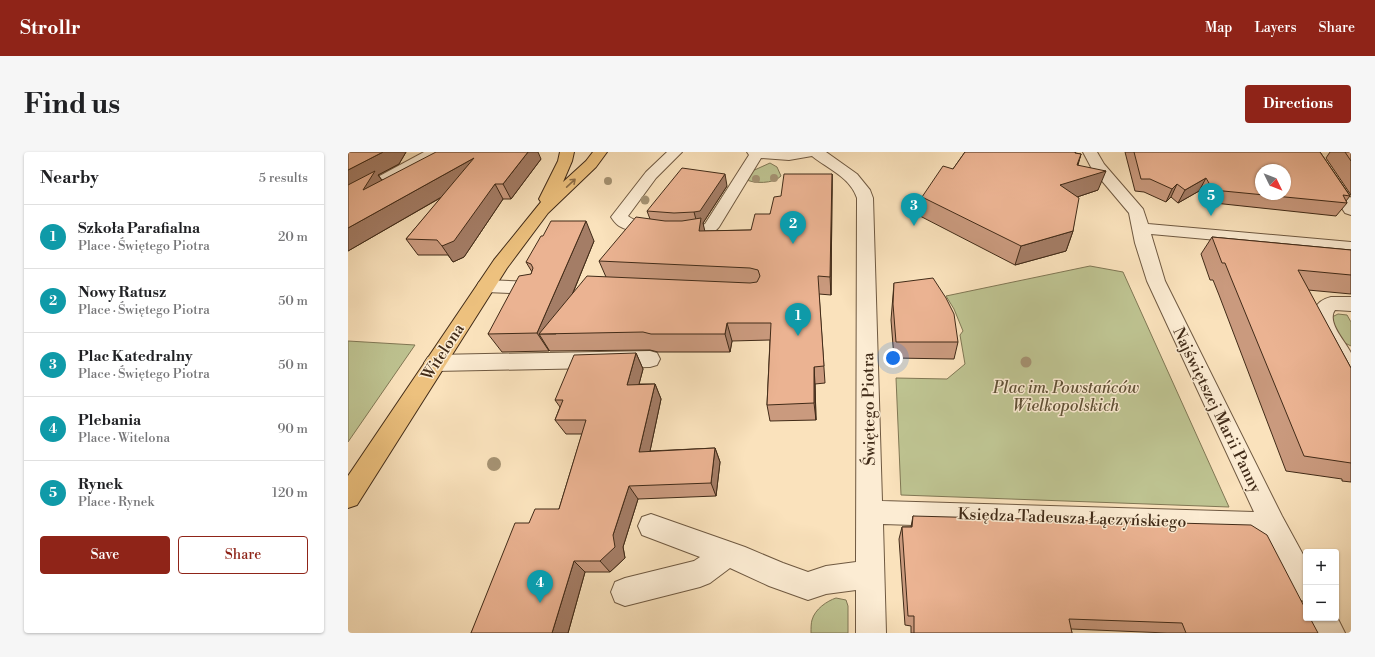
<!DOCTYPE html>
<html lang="en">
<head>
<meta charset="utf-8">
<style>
	body { margin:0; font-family:"Libre Bodoni",serif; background:#f6f6f6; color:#202124 }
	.controls { position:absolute; right:12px; bottom:12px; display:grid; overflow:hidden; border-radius:4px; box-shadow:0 1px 3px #0004 }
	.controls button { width:36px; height:36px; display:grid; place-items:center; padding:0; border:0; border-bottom:1px solid #e0e0e0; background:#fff; color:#202124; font:20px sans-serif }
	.compass { position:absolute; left:907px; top:12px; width:36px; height:36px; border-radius:50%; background:#fff; box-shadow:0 1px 3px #0004; rotate:133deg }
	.you { position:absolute; left:545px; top:206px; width:14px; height:14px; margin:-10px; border:3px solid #fff; border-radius:50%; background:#1a73e8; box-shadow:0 0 0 6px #1a73e833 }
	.badge { display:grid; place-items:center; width:26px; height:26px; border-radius:50%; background:#8f2418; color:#fff; font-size:13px; font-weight:700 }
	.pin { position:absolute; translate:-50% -33px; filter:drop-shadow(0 1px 2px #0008) }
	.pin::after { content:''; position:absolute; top:21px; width:14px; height:12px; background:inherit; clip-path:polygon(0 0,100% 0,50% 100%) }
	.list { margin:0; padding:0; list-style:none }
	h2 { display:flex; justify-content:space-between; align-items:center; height:52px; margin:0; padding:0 16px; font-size:17px }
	h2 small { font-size:13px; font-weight:400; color:#757577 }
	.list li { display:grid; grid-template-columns:26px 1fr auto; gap:12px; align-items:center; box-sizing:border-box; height:64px; padding:0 16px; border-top:1px solid #e0e0e0 }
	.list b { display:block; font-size:15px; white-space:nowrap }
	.list p { margin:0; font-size:13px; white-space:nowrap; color:#757577 }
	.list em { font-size:13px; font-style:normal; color:#757577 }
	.actions { display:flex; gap:8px; padding:12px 16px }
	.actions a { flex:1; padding:9px 0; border:1px solid #8f2418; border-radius:4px; text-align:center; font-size:14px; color:#8f2418 }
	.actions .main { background:#8f2418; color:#fff }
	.map { position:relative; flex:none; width:1003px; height:481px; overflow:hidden; border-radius:4px }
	header { display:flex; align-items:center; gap:24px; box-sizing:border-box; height:56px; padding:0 20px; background:#8f2418; color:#fff }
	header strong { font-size:19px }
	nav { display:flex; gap:22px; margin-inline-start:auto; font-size:14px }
	.intro { display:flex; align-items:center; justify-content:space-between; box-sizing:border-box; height:96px; padding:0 24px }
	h1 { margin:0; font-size:28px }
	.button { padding:10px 18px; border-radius:4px; background:#8f2418; color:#fff; font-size:14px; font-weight:700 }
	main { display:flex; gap:24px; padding:0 24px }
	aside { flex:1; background:#fff; border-radius:4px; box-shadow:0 1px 3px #0004 }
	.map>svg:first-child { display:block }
</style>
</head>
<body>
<header>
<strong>Strollr</strong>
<nav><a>Map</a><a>Layers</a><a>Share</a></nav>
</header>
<div class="intro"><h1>Find us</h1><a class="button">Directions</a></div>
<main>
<aside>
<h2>Nearby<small>5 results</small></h2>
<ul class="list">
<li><span class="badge" style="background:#0f9aa8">1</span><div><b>Szkoła Parafialna</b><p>Place · Świętego Piotra</p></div><em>20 m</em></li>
<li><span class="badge" style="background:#0f9aa8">2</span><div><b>Nowy Ratusz</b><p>Place · Świętego Piotra</p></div><em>50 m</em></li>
<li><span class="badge" style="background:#0f9aa8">3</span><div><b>Plac Katedralny</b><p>Place · Świętego Piotra</p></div><em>50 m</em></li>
<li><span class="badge" style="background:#0f9aa8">4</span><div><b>Plebania</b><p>Place · Witelona</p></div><em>90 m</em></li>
<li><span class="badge" style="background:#0f9aa8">5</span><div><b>Rynek</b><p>Place · Rynek</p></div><em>120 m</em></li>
</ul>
<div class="actions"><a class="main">Save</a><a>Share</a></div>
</aside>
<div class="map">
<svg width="1003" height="481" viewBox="0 0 1003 481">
	<rect width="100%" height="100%" fill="#fae2bc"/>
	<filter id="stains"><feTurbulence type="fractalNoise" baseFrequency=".005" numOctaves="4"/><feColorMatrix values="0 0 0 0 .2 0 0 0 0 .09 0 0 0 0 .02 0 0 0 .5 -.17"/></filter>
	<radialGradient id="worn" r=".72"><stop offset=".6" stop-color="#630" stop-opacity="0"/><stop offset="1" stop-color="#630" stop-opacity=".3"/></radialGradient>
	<g fill="#bec391" stroke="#807754">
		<path d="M422,11L429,15L433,24C426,32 405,32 397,27L402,20Z"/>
		<path d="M742,114L775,120L881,355L553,343L548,226L599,227L617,212L612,183L615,179L606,157L598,144Z"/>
		<path d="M990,162L999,163L1003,170V194L995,190L983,171L984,165Z"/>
		<path d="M0,189L67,193L0,290Z"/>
		<path d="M488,446L498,448L500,454V481H463C463,477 463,471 464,468C467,457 479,449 488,446Z"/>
	</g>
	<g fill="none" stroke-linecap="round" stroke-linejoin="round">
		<defs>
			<g id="minor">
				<path d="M76,0H94L92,3L6,50L0,52V41Z"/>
				<path d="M319,0H334L308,26L280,64C293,75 342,79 357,72L401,3L399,0H478L509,22L522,38L525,46L534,349L906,360L799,129L787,91L781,61L744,17L735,0H749L756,12L795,57L800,72L1003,90V100L803,82L817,129L934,364L958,408V450L948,446L917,385L535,372L538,481H508V438L478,442L460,448L421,434L382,416L362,431L352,435L277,454L267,450L263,440L267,430L277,426L346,409L352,405L294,383L290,374L294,365L303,362L397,395L435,411L460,420L478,414L508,410L509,46C502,25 480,17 464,4L441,8L413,6L371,75C359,93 288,84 271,74C268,72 265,68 263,65L298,20Z"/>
				<path d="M957,0H971L1003,46V63L997,61Z"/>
				<path d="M138,128L186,130L193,132L195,136L193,140L186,142L138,140L131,138L129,134L131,130Z"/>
				<path d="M983,145H1003V159L987,158C978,170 998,190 1003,201C1003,208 1003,220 1003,227L995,225C983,205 943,155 983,145Z"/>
				<path d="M302,199L309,201L312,207L309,213L302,215L87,219L80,217L76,211L80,205L87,203Z"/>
				<path d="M988,463L997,481H966L959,466H988Z"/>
			</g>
			<path id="major" d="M212,0H226L224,9L215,30L238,9L245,0H259L248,15L200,61L159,116L9,353L0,356V324L146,108L193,50L191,47L210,9Z"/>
		</defs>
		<use href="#minor" stroke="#6f5941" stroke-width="2"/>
		<use href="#major" stroke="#412b18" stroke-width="2"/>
		<use href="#minor" fill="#fcecd3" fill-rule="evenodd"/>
		<use href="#major" fill="#edc17e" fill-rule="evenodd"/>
	</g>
	<g fill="#a59272">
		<circle cx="426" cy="26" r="4"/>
		<circle cx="408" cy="27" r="4"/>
		<circle cx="260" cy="29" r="4"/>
		<circle cx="297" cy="48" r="4.5"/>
		<circle cx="678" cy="210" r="5.5"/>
		<circle cx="146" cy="312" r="7"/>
	</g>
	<g fill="#ca9a7e" stroke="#412b18">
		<path d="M0,0H58L51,12L30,23L34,28L193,7L163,47H155L116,105L105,110L100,103H70L58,87L94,45L0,99Z"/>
		<path d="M617,0H728L727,1L733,2L730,13L750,38L729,45L725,79L718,99L667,113L572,64L574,45L605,17Z"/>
		<path d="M777,0H972L1002,44L998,49L999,51L988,64L857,50L851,39L830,51L823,45L818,50L796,40L787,39Z"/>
		<path d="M982,0H1003V43L978,6Z"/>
		<path d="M484,22V40L483,143L471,142L477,231L467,232L468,268L422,269L419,253L422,188L384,189L382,200H310L302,198L202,199L201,198V199L154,200L140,182L183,122L184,120L178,110L246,89L225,141L258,125L251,109L302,67L299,59L379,34L355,71L356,79L403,78L422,62L433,44Z"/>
		<path d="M864,85L1003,98V142L960,138L1003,216V330L994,329V327L938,319L871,143L865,128H862L853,102Z"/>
		<path d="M546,131L610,190L606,207L546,206L543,168Z"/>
		<path d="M288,201L295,217L291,232H307L313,247L302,299L367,296L372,310L368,344L290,347L275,395L277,406L262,420H237L220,481H123L181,371L211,357L234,282H218L207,268L212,255L207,248Z"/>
		<path d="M565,364L970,481H819L723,477L724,481H563V474L557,473L551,387L554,375H563Z"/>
	</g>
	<g fill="#a47d66" stroke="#412b18">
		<path d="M35,0H58L51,12L30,23L38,34L27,53L0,39V18Z"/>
		<path d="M180,0H190L193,7L163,47L155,32Z"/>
		<path d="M733,2L727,21L758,19L750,38L705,53L712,33L729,13Z"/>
		<path d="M126,6L135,21L0,99V76Z"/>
		<path d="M377,22L379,34L355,71L358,84L351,79L346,60Z"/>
		<path d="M484,22V40L483,143L482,125Z"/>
		<path d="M858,26L851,39L830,51L837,38Z"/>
		<path d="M147,32L155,47L116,105L105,110L94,94Z"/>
		<path d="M829,32L823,45L818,50L824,37Z"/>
		<path d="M238,69L246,89L208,182H191L201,198V199L189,181Z"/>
		<path d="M725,79L718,99L667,113L673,94Z"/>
		<path d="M379,171L384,189L382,200L377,182Z"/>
		<path d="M288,201L295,217L287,247L279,233Z"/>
		<path d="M466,215L467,232L468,268L466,251Z"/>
		<path d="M307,232L313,247L299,313L291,300Z"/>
		<path d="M367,296L372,310L368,344L363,331Z"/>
		<path d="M281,334L290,347L275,395L277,406L262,420L252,409L265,383Z"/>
		<path d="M226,409L237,420L220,481H204Z"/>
	</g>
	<g fill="#ebb392" stroke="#412b18" fill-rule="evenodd">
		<path d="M0,0H35L0,18Z"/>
		<path d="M88,0H180L155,32H147L106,89L94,94L89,88L58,87L126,6L0,76V33L27,19L15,38Z"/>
		<path d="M617,0H727V1L733,2L729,13L758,19L712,33L731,46L725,79L673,94L574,45L595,14L605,17Z"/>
		<path d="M786,0H972L1002,44L995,43L999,51L865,38L858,26L837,38L829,32L824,37L802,27H793ZM913,18H937V42H913Z"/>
		<path d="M997,0H1003V9Z"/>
		<path d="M334,16L377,22L352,59L346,60L326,61L299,59Z"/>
		<path d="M436,22H484L482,125L470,124L476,214L466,215V251L419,253L423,171H379L377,182H303L295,180L191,182L239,124L402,131L409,130L412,124L410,118L402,116L251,109L288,65L317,69H334L353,66L351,79L403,78L407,62H422L426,45L433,44Z"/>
		<path d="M203,69H238L189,181L140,182L171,124L183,122L185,116L183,112L178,110L193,84H195Z"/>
		<path d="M864,85L1003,98V123L950,118L1003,216V311L956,304L883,126L877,111H874Z"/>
		<path d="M585,126L598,146L606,162L610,190H548L545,152L546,131Z"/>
		<path d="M288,201L279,233L307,232L291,300L367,296L363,331L281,334L265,383L267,395L252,409H226L204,481H123L167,371H181L187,357H211L238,268H207L215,248H207L226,203Z"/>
		<path d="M565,364L903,373L919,383L958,458V466H962L970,481H838L834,471L721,467L724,481H566V464H560L554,375H564Z"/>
	</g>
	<defs><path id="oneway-shaft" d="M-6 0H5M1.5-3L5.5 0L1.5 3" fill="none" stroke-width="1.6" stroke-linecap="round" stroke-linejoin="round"/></defs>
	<use stroke="#8e6e46" href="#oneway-shaft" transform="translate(223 31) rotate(-43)"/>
	<g text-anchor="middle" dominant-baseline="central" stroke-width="3" stroke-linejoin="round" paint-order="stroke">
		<g font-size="16" fill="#412b18" stroke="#fcecd3">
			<text transform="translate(95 200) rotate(-57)">Witelona</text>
			<text transform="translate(521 257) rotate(-91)">Świętego Piotra</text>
			<text transform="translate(869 258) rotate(64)">Najświętszej Marii Panny</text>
			<text transform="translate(724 366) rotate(2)">Księdza Tadeusza Łączyńskiego</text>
		</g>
		<g font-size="16" font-style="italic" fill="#605136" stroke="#fcecd3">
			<text x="718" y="236">Plac im. Powstańców<tspan x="718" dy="18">Wielkopolskich</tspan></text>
		</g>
	</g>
	<rect width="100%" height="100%" filter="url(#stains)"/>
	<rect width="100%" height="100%" fill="url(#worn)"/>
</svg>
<div class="controls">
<button>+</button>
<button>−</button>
</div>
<svg class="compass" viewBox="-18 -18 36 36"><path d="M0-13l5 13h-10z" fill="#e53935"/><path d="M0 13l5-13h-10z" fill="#757577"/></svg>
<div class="you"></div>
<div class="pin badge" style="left:450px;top:184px;background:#0f9aa8">1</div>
<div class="pin badge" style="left:445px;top:92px;background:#0f9aa8">2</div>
<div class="pin badge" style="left:566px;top:74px;background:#0f9aa8">3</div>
<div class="pin badge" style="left:192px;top:451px;background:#0f9aa8">4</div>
<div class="pin badge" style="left:863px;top:64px;background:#0f9aa8">5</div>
</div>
</main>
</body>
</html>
